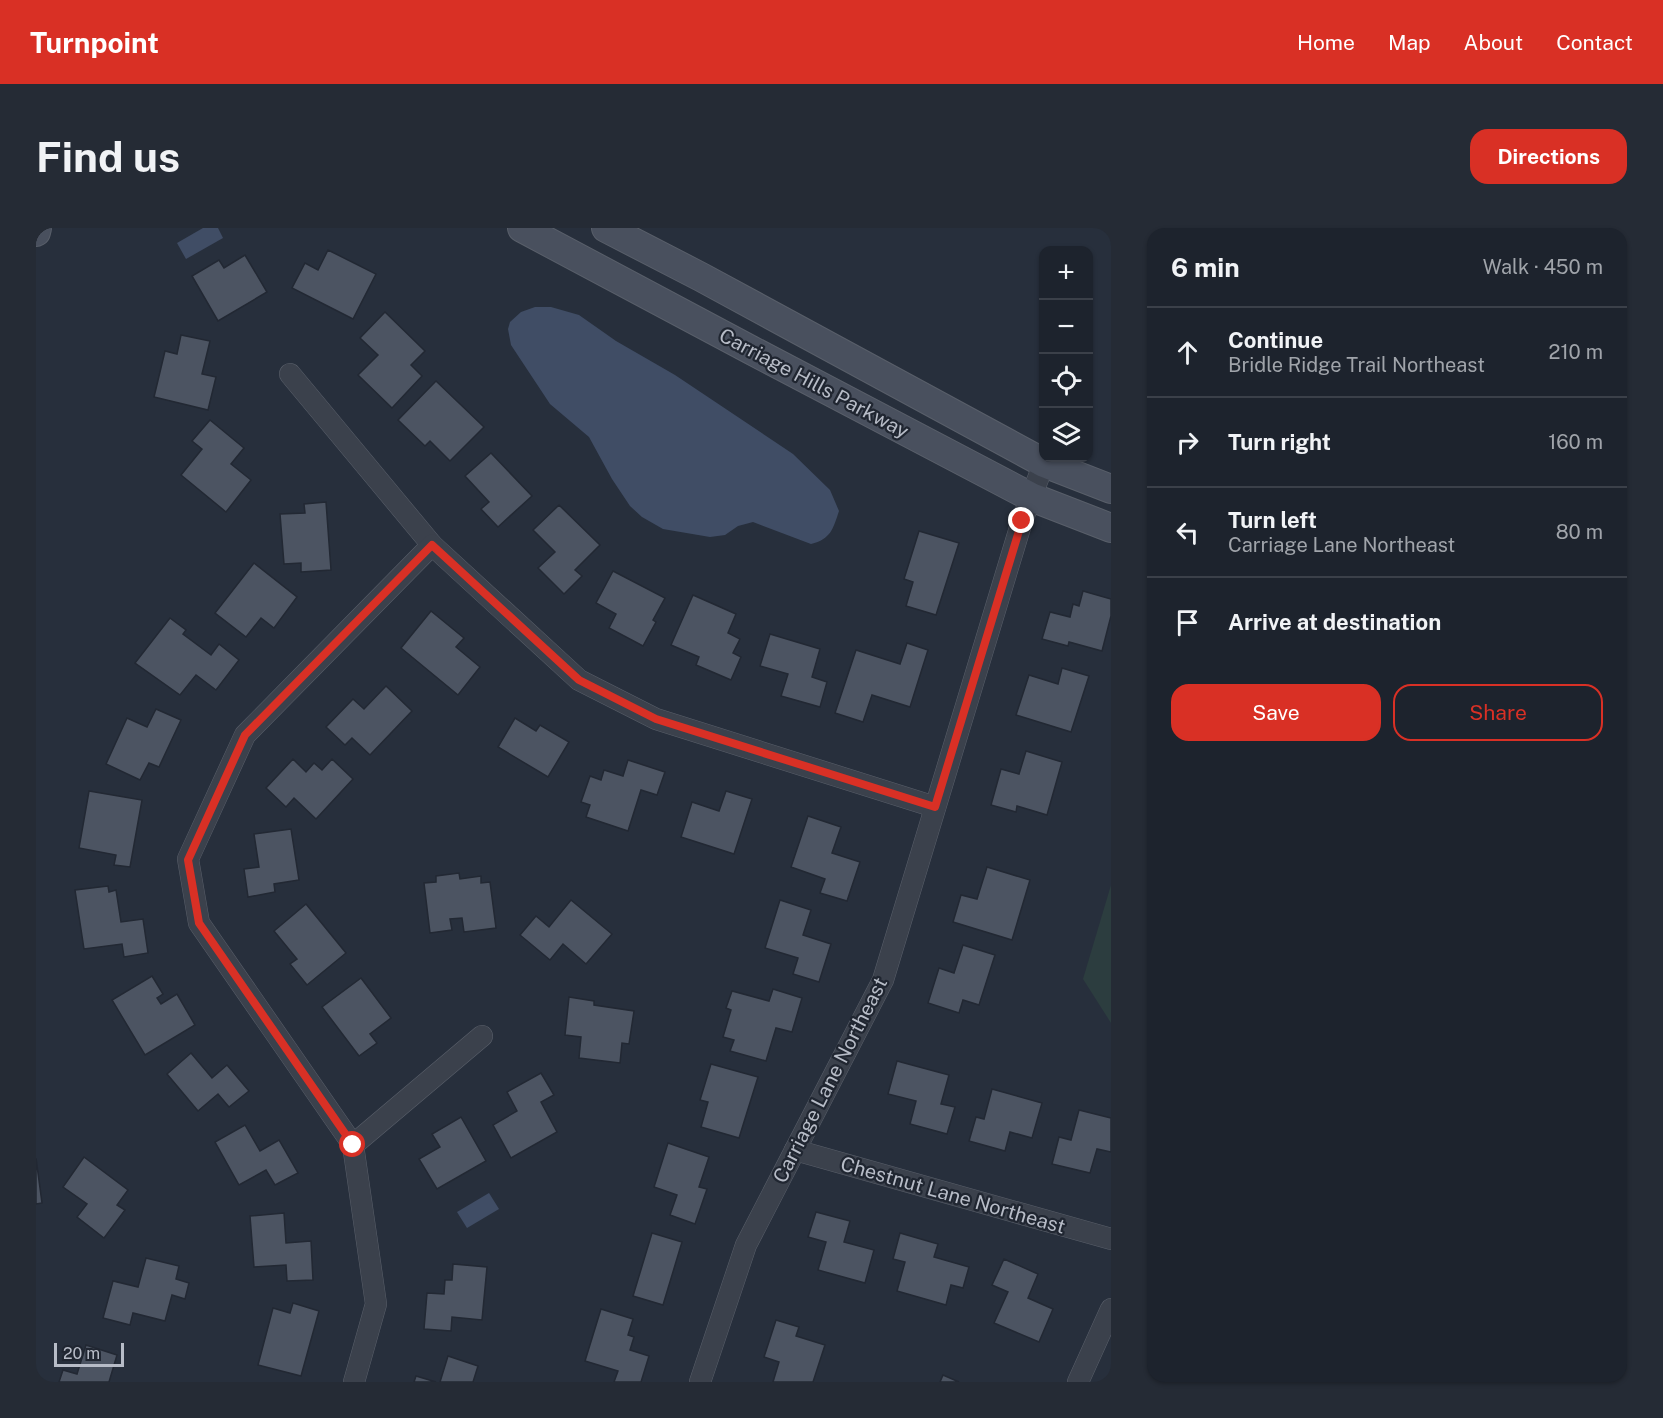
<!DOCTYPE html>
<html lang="en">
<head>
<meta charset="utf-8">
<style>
	body { margin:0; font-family:"Public Sans",sans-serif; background:#252b35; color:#f1f3f6 }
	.controls { position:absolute; right:18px; top:18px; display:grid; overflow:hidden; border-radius:12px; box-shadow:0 2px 4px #0004 }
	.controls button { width:54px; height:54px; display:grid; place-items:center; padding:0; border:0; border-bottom:2px solid #3b4049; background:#1d232d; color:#f1f3f6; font:30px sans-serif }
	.scale { position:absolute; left:18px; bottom:15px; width:70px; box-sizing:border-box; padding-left:6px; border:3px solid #b7bcc7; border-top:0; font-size:16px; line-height:21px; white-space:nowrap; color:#b7bcc7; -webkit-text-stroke:4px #202631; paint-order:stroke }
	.stop { position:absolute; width:18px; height:18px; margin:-14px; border:4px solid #d93025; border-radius:50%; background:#fff }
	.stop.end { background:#d93025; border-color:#fff; box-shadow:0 2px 6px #0008 }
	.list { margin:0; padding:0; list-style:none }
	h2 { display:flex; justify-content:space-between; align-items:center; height:78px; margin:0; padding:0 24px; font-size:26px }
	h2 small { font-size:20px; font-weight:400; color:#a0a4aa }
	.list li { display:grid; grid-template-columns:39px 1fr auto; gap:18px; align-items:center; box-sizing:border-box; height:90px; padding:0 24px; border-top:2px solid #3b4049 }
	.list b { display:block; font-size:22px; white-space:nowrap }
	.list p { margin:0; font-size:20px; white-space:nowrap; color:#a0a4aa }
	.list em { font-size:20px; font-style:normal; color:#a0a4aa }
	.actions { display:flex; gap:12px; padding:18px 24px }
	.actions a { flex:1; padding:14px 0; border:2px solid #d93025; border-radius:18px; text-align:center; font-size:21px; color:#d93025 }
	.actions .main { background:#d93025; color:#fff }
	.icon { flex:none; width:33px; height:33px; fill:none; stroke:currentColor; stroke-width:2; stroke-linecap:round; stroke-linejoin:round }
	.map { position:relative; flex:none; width:1075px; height:1154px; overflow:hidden; border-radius:18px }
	header { display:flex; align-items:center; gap:36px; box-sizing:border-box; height:84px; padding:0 30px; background:#d93025; color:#fff }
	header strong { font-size:28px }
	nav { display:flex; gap:33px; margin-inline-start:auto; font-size:21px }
	.intro { display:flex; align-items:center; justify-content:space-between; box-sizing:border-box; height:144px; padding:0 36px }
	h1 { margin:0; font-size:42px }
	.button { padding:15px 27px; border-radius:18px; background:#d93025; color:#fff; font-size:21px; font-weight:700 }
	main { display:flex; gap:36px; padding:0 36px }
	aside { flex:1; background:#1d232d; border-radius:18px; box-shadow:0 2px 4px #0004 }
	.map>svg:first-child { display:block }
</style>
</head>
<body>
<header>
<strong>Turnpoint</strong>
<nav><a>Home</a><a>Map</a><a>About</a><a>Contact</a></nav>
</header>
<div class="intro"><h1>Find us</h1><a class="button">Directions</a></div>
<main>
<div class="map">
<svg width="1075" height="1154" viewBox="0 0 1075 1154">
	<rect width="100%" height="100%" fill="#272f3c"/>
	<path fill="#2c3d3f" d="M1075,657V795L1047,751Z"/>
	<g fill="#404d65">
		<path d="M167,0H182L187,10L150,31L141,15Z"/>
		<path d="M499,79H515L543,87L580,113L639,147L757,226L794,262L803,283C797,301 795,311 775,316L717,294L702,298L689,307L674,309L627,301L606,289L594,278L576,251L553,209L514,176L475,117L472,101L474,94L485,84Z"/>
		<path d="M453,965L463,981L431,1000L421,984Z"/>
	</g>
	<g fill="#4c5462" stroke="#222833" stroke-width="1.5">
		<path d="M292,22L340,46L317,91L256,60L269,35L282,42Z"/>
		<path d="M209,27L231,64L182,93L156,48L183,32L188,40Z"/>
		<path d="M349,84L389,123L375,137L386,148L356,180L322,147L342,127L324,110Z"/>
		<path d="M145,107L174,113L166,146L180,149L172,182L118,169L129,123L141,126Z"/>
		<path d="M400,153L448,199L414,233L394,213L389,218L362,192Z"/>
		<path d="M174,192L208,220L195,236L215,252L190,284L145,247L166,221L156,213Z"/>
		<path d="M455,225L496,268L462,299L445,281L453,274L429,248Z"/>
		<path d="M290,274L295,342L265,344V335L248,336L244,286L269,285L268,276Z"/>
		<path d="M523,277L564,317L539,342L546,348L528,366L502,340L519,324L497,302Z"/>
		<path d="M883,303L923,315L900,387L870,378L877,354L868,351Z"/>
		<path d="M218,335L261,369L238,400L225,390L210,409L179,385Z"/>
		<path d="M577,343L629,370L617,392L620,394L607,418L573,400L580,386L560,375Z"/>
		<path d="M1047,363L1075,371V388L1066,423L1033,414L1032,418L1006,411L1014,384L1034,389L1037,376L1043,378Z"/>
		<path d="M657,367L700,386L692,405L704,411L697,425L705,429L695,452L660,437L663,429L635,417Z"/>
		<path d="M395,383L428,410L420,419L444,439L422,467L365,420Z"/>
		<path d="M134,390L150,402L147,406L175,427L183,416L203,432L180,462L160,447L144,467L99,435Z"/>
		<path d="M734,406L784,421L776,449L791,454L784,479L745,468L752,446L724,438Z"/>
		<path d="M871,415L892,422L874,479L836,467L827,494L799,485L820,422L864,436Z"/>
		<path d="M1026,440L1053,448L1035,504L980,487L993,447L1022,456Z"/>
		<path d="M350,458L376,483L334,527L316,510L309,517L290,499L317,471L328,481Z"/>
		<path d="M120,481L145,492L123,539L113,535L104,552L70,536L91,490L111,499Z"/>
		<path d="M479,490L500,503L504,497L533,514L512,549L462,519Z"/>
		<path d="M990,523L1026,534L1011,587L981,578L980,584L955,577L965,541L983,546Z"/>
		<path d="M257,531L270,544L278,535L286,542L296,531L317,551L280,591L258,570L250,579L230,560Z"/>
		<path d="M592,532L629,544L621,567L605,562L592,603L550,589L554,577L545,574L554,548L565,552L568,542L587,548Z"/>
		<path d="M53,563L106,572L94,639L78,637L80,627L43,620Z"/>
		<path d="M690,563L716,571L698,626L645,609L656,574L683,583Z"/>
		<path d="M772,588L805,599L796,625L824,634L811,673L784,665L789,651L755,639Z"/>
		<path d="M255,601L263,652L238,656L239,664L212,669L208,641L223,639L218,606Z"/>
		<path d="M951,639L994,652L976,712L917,694L925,667L941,671Z"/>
		<path d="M423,645L424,651L445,648V655L454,654L460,700L428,704L426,690L414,691L416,702L394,705L388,655L400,654V648Z"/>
		<path d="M72,658L73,664L80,662L85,694L107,691L112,725L88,729L86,716L48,721L39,662Z"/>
		<path d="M535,672L576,706L550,736L527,716L514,732L484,707L500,688L513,699Z"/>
		<path d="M744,672L775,682L767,707L795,716L783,754L757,746L762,730L729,720Z"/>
		<path d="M270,676L310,725L271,757L254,736L261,731L238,703Z"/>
		<path d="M927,717L959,727L943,777L927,772L923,785L892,775L903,740L918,745Z"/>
		<path d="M116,748L127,766L121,770L125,776L141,766L159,797L109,827L76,772Z"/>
		<path d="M325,750L355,790L334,806L341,815L323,828L286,779Z"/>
		<path d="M737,761L766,770L756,804L740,800L730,833L694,823L698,812L687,809L695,782L690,780L696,763L733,773Z"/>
		<path d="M533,769L558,773V777L598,783L593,816L586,815L584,835L543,830L545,809L529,807Z"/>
		<path d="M155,825L176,850L191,837L213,863L193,879L182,866L162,883L131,846Z"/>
		<path d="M861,833L913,847L905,876L919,879L911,906L874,896L880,873L852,866Z"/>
		<path d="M675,836L722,849L703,910L665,899L672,874L664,872Z"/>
		<path d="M505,845L518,867L505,874L521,904L475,930L457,897L481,883L471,864Z"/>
		<path d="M956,861L1006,875L996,910L974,904L969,923L933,913L940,889L948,891Z"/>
		<path d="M1043,882L1075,890V924L1061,921L1054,945L1016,936L1023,909L1035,912Z"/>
		<path d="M425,889L450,933L401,961L383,931L404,919L396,906Z"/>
		<path d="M209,897L224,923L243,912L262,945L239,957L230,942L203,957L179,914Z"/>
		<path d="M632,915L673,929L663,959L671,961L659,996L634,987L641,967L618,959Z"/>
		<path d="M48,929L92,962L81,977L89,982L68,1010L41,989L51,976L27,959Z"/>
		<path d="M0,930L6,975L0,976Z"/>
		<path d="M780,984L814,993L808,1014L838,1022L829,1055L782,1042L790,1014L772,1009Z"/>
		<path d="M248,985L250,1015L275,1013L277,1052L251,1053L250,1037L218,1039L214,988Z"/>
		<path d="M616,1005L646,1014L627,1077L597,1068Z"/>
		<path d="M864,1005L902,1016L898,1029L933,1039L927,1060L915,1057L910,1077L861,1063L869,1034L857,1031Z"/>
		<path d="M110,1030L143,1038L140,1051L153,1055L149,1071L136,1067L129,1093L97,1085L94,1097L67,1090L77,1053L102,1059Z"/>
		<path d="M968,1031L1002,1046L992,1070L1017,1081L1003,1114L958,1095L972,1064L956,1057Z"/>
		<path d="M417,1036L451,1039L446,1092L416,1089L415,1103L388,1101L391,1065L408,1066L409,1052H416Z"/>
		<path d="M257,1075L283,1083L265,1148L222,1137L237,1080L254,1085Z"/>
		<path d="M565,1081L597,1091L592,1107L598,1109L594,1122L613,1128L605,1154H578L582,1143L549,1133Z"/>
		<path d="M740,1092L763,1099L760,1108L789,1117L777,1154H737L743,1134L728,1129Z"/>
		<path d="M50,1117L81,1127L73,1154H23L27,1142L41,1146Z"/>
		<path d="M412,1128L442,1138L437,1154H404Z"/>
		<path d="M907,1147L923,1154H904Z"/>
		<path d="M380,1148L400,1154H378Z"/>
	</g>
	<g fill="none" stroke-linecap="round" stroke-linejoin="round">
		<defs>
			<g id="street">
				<path d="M254,146L396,317L543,452L620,491L899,579"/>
				<path d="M317,917L446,808"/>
				<path d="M759,922L1075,1011"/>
				<path d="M318,1154L340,1076L317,917L163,695L152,631L209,507L396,317"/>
				<path d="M664,1154L710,1017L847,752L986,293L1008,235"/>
				<path d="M1042,1154L1075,1081"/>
			</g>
			<g id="secondary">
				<path d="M486,0L715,122L995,269L1075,300"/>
				<path d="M570,0L665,49L1008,235L1075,261"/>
				<path d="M0,4L1,0"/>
			</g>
		</defs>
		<use href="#street" stroke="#595f6a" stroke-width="22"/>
		<use href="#secondary" stroke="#595f6a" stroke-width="30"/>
		<use href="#street" stroke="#3b414c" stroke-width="21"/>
		<use href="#secondary" stroke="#49505e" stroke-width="28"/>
	</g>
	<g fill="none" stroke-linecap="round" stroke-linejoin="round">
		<path stroke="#d93025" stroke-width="8" d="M317,917L163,695L152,632L209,507L396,317L543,452L620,491L899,579L986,293"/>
	</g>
	<g text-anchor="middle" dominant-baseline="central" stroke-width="4.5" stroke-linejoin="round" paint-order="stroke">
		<g font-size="20" fill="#b7bcc7" stroke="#202631">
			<text transform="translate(778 155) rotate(28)">Carriage Hills Parkway</text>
			<text transform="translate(794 852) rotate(-63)">Carriage Lane Northeast</text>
			<text transform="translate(917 967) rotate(16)">Chestnut Lane Northeast</text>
		</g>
	</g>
</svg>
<div class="controls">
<button>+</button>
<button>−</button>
<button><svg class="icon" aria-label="locate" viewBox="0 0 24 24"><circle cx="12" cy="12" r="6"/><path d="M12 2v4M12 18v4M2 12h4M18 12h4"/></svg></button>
<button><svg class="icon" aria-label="layers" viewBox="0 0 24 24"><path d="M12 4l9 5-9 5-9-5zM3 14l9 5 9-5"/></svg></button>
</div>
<div class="scale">20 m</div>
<div class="stop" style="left:317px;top:917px"></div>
<div class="stop end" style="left:986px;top:293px"></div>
</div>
<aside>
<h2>6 min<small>Walk · 450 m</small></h2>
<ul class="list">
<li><svg class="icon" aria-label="ahead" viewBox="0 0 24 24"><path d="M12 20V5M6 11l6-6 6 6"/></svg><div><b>Continue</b><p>Bridle Ridge Trail Northeast</p></div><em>210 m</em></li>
<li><svg class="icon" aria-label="right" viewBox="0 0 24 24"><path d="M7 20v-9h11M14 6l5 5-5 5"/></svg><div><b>Turn right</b></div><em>160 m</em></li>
<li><svg class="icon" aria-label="left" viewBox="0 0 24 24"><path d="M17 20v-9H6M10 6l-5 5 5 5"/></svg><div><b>Turn left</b><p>Carriage Lane Northeast</p></div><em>80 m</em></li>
<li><svg class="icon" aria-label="arrive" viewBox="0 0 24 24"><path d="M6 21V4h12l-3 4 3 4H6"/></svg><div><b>Arrive at destination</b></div></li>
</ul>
<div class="actions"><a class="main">Save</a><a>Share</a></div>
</aside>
</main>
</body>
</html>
